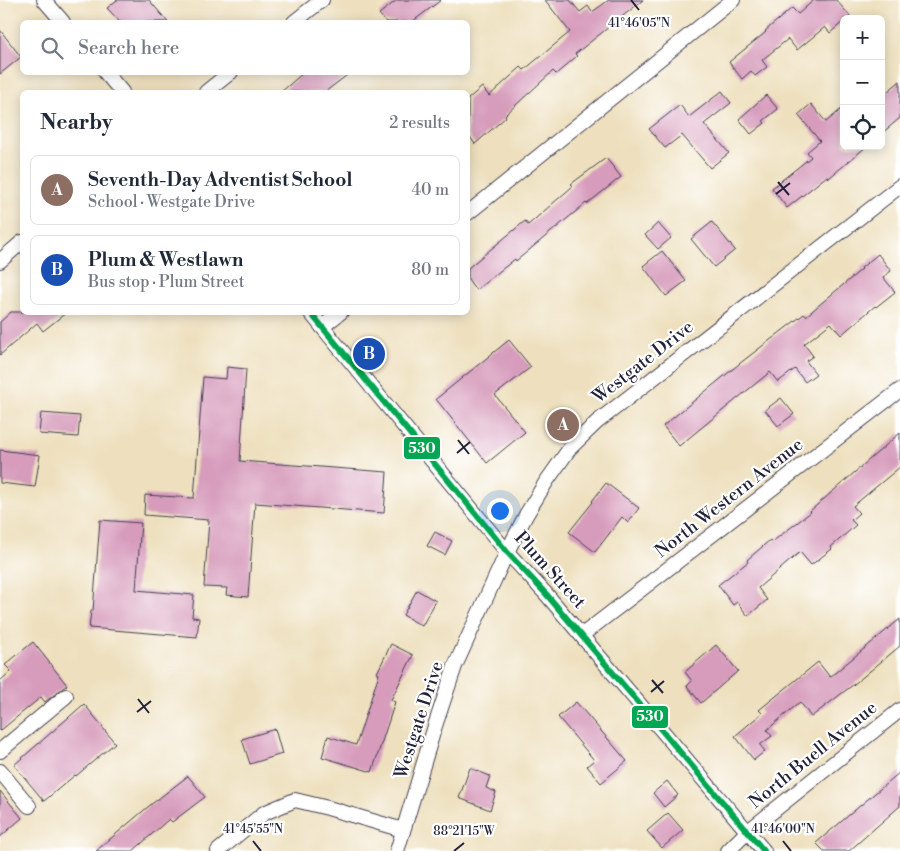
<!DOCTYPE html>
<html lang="en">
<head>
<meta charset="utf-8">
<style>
	body { margin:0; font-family:"Libre Bodoni",serif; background:#f6f6f7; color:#1f2937 }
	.controls { position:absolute; right:15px; top:15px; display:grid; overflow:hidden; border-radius:8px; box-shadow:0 2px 12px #0003 }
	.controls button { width:45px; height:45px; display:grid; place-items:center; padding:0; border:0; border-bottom:1px solid #e0e1e3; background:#fff; color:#1f2937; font:25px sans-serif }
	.you { position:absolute; left:499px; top:510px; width:18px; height:18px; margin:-12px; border:4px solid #fff; border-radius:50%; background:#1a73e8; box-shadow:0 0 0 8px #1a73e833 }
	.badge { display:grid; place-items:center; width:32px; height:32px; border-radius:50%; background:#b5179e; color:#fff; font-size:16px; font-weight:700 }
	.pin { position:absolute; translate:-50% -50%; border:2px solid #fff; box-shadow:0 1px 5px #0006 }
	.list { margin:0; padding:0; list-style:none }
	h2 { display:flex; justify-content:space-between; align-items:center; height:65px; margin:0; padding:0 20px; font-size:21px }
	h2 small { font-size:16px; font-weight:400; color:#747a83 }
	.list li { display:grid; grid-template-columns:32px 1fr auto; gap:15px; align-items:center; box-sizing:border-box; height:70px; margin:0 10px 10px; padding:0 10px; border:1px solid #e0e1e3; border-radius:8px }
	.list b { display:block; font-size:19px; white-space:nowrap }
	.list p { margin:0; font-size:16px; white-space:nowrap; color:#747a83 }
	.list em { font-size:16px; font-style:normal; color:#747a83 }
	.icon { flex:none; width:28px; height:28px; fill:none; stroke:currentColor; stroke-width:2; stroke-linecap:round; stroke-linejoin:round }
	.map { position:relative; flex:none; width:900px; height:851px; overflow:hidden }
	.search { position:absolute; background:#fff; box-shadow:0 2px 12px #0003; left:20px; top:20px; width:450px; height:55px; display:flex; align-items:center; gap:12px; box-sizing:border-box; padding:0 18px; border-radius:8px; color:#747a83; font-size:19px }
	.panel { position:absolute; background:#fff; box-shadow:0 2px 12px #0003; left:20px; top:90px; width:450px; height:225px; border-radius:8px }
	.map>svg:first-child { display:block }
</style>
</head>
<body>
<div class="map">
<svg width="900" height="851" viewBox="0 0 900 851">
	<rect width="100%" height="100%" fill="#fff"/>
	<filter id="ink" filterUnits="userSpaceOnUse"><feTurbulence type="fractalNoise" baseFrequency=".02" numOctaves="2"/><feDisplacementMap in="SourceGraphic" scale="10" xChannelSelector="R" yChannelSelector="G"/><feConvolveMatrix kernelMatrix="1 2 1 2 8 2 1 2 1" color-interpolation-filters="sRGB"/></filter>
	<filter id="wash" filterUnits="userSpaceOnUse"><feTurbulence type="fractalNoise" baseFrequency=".0096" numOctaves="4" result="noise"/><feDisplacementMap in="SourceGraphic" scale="20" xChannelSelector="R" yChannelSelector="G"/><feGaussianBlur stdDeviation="1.12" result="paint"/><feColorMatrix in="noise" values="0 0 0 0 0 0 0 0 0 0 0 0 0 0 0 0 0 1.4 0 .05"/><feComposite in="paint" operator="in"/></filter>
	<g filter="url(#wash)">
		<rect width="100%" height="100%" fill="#eee0be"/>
		<g id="blocks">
			<g fill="#d79cbc">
				<path d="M117,0H149L168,22H120L107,8Z"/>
				<path d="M397,0H441L412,22H386L379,14Z"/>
				<path d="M545,0H570L580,12L588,6L592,12L609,0H643L575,54L577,56L556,74L553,71L505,115L506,117L475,144L468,134V99L482,87L489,96L521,67L524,70L570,32Z"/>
				<path d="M814,0H836L850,16L847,19H844V21L830,33L825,27L797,50L788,39L762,60L767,67L755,76L751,71L742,79L729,62L766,32L765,31L792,8L798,14Z"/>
				<path d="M0,30L21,57L0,74Z"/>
				<path d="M304,72H351L325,92H281Z"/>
				<path d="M900,81V118L881,134V97Z"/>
				<path d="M722,91L731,103L704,124L729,153L710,168L682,135L665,148L649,129L680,105L689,117Z"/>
				<path d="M766,95L778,109L763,121L765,123L751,134L739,119Z"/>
				<path d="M811,104L826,122L844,107V146H867L829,178L827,176L787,208L772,188L811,157L807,152L820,141L798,115Z"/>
				<path d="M606,158L621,177L587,204L586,203L516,261L515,259L476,290L468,279V268L525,221L528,225L573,186L571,184Z"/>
				<path d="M712,222L735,250L714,267L691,239Z"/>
				<path d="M658,223L671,238L658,249L645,235Z"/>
				<path d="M662,251L686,281L666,296L643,266Z"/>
				<path d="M878,254L891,271L883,277L895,292L876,307L875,306L841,335L831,323L804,344L813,356L806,361L816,374L805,382L795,369L778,382L770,372L679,446L663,426L739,364L804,314L806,316L862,269L861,268Z"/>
				<path d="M11,312H67L43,331L37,323L0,355V322Z"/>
				<path d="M509,340L531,367L495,395L525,432L487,463L436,399Z"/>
				<path d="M227,367L246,369L240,461L387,472L384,513L255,503L248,597L226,595L227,588L204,587L209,520L144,515L145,495L194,498L203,377L226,379Z"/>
				<path d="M781,398L794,414L778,426L765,410Z"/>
				<path d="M41,413L80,416L78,437L39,434Z"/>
				<path d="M900,433V467L853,506L859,513L851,520L856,525L831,547L832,549L811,565L800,552L758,588L767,600L748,616L737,602L733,605L718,585L748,562L747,560L770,540L772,542L811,512L810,511Z"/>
				<path d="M0,450L40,455L35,487L0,483Z"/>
				<path d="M606,483L639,508L628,523L622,517L595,552L569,532L593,502L592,501Z"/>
				<path d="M100,520L141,523L136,590L194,595L192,617L199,618L197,637L89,628L91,611H93Z"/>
				<path d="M435,532L452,541L445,555L427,546Z"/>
				<path d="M417,590L436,601L422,626L403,615Z"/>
				<path d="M900,619V646L858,681L811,717L800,702L767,730L772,736L760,745L765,751L754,760L735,736L762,713L759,710L818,662L830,677Z"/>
				<path d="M33,642L67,685L45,702L41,697L0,731V681L11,671L5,665Z"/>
				<path d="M391,644L413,655L391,700L395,702L372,772L322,757L328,736L356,745L379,674L377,673Z"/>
				<path d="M716,645L738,671L701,703L687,686L692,681L685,672Z"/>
				<path d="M576,702L627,761L601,783L587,766L594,760L558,717Z"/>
				<path d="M84,704L103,727H102L115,743L76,776L75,775L44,801L14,765Z"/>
				<path d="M275,729L282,754L250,764L242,739Z"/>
				<path d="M470,768L490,776L486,788L496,792L490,810L459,798Z"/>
				<path d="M900,772V806L849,851H824L816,843Z"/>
				<path d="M188,776L205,797L172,822L169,819L133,851H96L149,806Z"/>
				<path d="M667,781L678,795L664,807L653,793Z"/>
				<path d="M0,791L22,818L0,837Z"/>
				<path d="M668,813L683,830L662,848L647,831Z"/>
			</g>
		</g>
	</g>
	<g filter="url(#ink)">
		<use href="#blocks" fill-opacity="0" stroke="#413e4f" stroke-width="1"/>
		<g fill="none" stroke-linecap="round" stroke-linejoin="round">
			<defs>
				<g id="minor">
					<path d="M44,0L63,22"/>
					<path d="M294,22L322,0"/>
					<path d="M105,72L122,92"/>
					<path d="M206,92L231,72"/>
					<path d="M468,213L733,0"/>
					<path d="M0,261L22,242"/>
					<path d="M310,312L507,552L547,595L764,851"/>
					<path d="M322,327L341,312"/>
					<path d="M582,635L900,390"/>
					<path d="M0,751L66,696"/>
					<path d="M0,771L29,806"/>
					<path d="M218,851L264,813L295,800L328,808L403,830"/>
					<path d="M397,851L435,726L455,666L507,552L526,515L546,482L570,448L597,422L900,186"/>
					<path d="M728,851L747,832L900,710"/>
				</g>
			</defs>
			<use href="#minor" stroke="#413e4f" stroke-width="16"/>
			<use href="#minor" stroke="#fff" stroke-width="14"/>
			<defs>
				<path id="bus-1" d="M310,312L507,552L547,595L764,851"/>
			</defs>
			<use href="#bus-1" stroke="#fff" stroke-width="10"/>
			<use href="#bus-1" stroke="#00a651" stroke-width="6"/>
		</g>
	</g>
	<path fill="none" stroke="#22223b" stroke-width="2" d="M631,0L639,10M778,182L789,195M776,194L790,183M458,440L469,454M457,453L470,442M652,680L663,693M651,692L664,681M138,699L149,713M137,712L151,701M253,841L261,851M783,841L791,851M454,851L464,843"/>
	<g text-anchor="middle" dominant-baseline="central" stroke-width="4.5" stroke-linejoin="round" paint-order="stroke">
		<g font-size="18" fill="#22223b" stroke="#fff">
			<text transform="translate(643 362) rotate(-38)">Westgate Drive</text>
			<text transform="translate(729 498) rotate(-38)">North Western Avenue</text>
			<text transform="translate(550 570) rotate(48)">Plum Street</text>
			<text transform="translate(419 720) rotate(-72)">Westgate Drive</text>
			<text transform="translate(813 755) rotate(-39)">North Buell Avenue</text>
		</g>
	</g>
	<g font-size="12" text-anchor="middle" fill="#22223b" stroke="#fff" stroke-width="4.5" stroke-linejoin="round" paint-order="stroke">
		<text x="639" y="27">41°46'05"N</text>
		<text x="253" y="833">41°45'55"N</text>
		<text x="783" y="833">41°46'00"N</text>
		<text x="464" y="835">88°21'15"W</text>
	</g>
	<g stroke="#fff" stroke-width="2">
		<rect x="403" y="436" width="38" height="24" rx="5" fill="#00a651"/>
		<rect x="631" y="705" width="38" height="24" rx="5" fill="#00a651"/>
	</g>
	<g font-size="14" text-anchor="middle" font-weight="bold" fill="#fff">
		<text x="422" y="453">530</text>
		<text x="650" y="721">530</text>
	</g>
</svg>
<div class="controls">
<button>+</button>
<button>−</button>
<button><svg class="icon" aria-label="locate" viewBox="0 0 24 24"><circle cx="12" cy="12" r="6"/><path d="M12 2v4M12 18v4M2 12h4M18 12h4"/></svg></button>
</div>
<div class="you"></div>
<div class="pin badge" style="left:563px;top:425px;background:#8d6e63">A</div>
<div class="pin badge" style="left:369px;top:354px;background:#1a4fb4">B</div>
<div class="search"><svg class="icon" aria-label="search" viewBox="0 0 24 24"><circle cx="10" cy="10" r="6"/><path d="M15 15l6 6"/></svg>Search here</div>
<section class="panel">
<h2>Nearby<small>2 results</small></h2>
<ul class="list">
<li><span class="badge" style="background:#8d6e63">A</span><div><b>Seventh-Day Adventist School</b><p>School · Westgate Drive</p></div><em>40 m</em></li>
<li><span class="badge" style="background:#1a4fb4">B</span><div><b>Plum &amp; Westlawn</b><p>Bus stop · Plum Street</p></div><em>80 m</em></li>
</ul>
</section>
</div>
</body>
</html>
